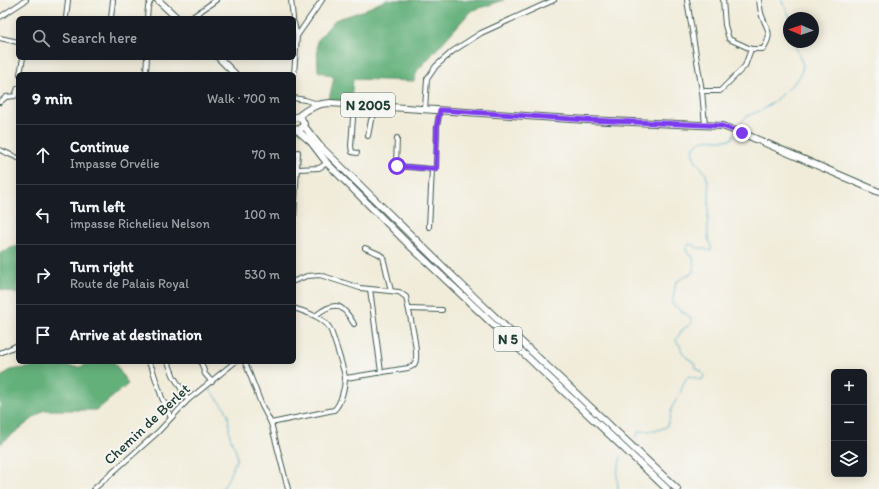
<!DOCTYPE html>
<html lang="en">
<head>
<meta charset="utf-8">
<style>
	body { margin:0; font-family:Itim,sans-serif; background:#20242c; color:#f1f3f6 }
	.controls { position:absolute; right:12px; bottom:12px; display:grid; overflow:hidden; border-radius:6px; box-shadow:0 2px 10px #0003 }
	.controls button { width:36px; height:36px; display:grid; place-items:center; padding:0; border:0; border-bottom:1px solid #363941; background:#171b24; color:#f1f3f6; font:20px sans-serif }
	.compass { position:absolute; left:783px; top:12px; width:36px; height:36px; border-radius:50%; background:#171b24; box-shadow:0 2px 10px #0003; rotate:272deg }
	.stop { position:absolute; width:12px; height:12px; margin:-9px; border:3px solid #7c3aed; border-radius:50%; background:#fff }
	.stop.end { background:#7c3aed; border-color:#fff; box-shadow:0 1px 4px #0008 }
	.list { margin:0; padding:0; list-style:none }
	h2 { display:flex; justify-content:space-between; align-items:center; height:52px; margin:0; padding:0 16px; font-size:17px }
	h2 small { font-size:13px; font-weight:400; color:#9ea1a6 }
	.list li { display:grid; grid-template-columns:26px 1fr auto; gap:12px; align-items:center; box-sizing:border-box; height:60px; padding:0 16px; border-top:1px solid #363941 }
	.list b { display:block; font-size:15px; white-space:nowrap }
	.list p { margin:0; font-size:13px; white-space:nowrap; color:#9ea1a6 }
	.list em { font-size:13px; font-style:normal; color:#9ea1a6 }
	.icon { flex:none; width:22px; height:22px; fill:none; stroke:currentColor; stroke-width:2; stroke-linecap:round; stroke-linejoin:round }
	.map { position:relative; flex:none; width:879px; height:489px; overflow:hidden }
	.search { position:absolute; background:#171b24; box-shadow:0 2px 10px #0003; left:16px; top:16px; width:280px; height:44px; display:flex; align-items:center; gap:10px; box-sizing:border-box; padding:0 14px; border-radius:6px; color:#9ea1a6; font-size:15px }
	.panel { position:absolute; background:#171b24; box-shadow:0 2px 10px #0003; left:16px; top:72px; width:280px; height:292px; border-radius:6px }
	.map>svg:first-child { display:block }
</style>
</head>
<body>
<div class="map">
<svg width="879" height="489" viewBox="0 0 879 489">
	<rect width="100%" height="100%" fill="#f6f6f2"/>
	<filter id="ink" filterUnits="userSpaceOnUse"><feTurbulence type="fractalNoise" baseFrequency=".025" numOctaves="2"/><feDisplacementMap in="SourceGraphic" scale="8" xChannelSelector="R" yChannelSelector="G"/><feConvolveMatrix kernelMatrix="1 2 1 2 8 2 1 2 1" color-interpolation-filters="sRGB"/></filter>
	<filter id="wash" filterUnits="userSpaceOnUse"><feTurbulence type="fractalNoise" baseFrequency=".012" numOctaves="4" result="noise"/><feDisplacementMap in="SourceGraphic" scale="16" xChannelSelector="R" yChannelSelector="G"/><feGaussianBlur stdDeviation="0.9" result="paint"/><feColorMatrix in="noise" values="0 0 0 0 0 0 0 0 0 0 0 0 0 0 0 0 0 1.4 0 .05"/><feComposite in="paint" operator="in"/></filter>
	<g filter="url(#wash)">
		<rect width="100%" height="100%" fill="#f1ecda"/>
		<g fill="#63b07a" stroke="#417657">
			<path d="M386,0H504L471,11L417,71L414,81L353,79L351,101L329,100L334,77L318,71L317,41L335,20L362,11Z"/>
			<path d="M18,246V294L0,289V253L8,249Z"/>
			<path d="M90,362H114L128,384L97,410H44L0,444V378L10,370L46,365L80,367Z"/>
		</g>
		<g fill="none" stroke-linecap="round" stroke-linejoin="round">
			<g stroke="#47a8c7" stroke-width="1">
				<path d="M781,0L788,13L790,18"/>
				<path d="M739,125L747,116L762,110L773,102L794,83L801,74L803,65L794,42"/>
				<path d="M635,439L639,431H655L666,427C670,421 670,417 671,411C672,405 676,401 679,396C683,389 682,381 689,376L702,380L704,377L702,372L696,368C694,360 689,360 684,355C682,352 681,348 680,345L678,344L676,340L682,330L692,323L690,317L672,304L676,282L693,272L694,265L693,256L688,254L686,249L689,244L694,245L696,248C702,247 705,250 711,251C712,245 708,242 708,236C706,218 713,191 706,175C703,167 695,163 693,154C692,149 695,144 699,142C707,137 722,142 732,139L734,134"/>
				<path d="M220,489L224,487L227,481L237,458L236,451L230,437L228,415L225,408L210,390L211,387L240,362"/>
				<path d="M618,489L617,473L621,457"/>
			</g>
		</g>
	</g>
	<g filter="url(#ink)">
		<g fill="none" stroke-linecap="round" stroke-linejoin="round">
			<defs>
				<g id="minor">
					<path d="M291,0L293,18"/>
					<path d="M687,0L702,91L705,125"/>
					<path d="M723,0L725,25L729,39L751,49H763C773,34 768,31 762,16C760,11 760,5 759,0"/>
					<path d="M0,17L26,0"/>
					<path d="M66,18L68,0"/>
					<path d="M111,18L113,0"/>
					<path d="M147,18L148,7L151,0"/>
					<path d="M191,18L216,0"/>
					<path d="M297,36L322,0"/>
					<path d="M0,38L18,42"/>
					<path d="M146,72L147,58"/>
					<path d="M20,74L23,58"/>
					<path d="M294,74L297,36L294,23"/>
					<path d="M702,91H720L745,66L751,49"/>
					<path d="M294,98L305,100L318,104"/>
					<path d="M0,102L6,97L15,96L18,88"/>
					<path d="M354,104L351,146L352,152L357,153"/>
					<path d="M425,109L427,79L436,66L453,51L481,33L554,0"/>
					<path d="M368,136L371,120L377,111L378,106"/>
					<path d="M397,138L396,165L397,166L432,169L436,168L437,126L440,110"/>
					<path d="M0,150L18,158"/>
					<path d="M298,169L319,168L327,163"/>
					<path d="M294,217L298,152"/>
					<path d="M429,227L432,169"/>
					<path d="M365,248L379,254L383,257L391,291"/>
					<path d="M294,281L307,276L320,275L360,288L399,292L406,297C408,308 420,354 415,363C414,366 411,367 408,368L346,378"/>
					<path d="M370,289L381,372"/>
					<path d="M409,309L442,310"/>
					<path d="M315,316C335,300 342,303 354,324"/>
					<path d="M0,353L18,345"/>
					<path d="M148,362L152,368L162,398L171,418"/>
					<path d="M168,362L174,377L188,400"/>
					<path d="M201,362L205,374L212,382"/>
					<path d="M245,362L262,406L271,423L288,489"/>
					<path d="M271,423L334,410C341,404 345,387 345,378C345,373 332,331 329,327C321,316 307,313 294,308"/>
					<path d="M94,489L158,432L188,400L235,362"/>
				</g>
				<g id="primary">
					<path d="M158,0L177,18"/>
					<path d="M219,58L235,74"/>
					<path d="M297,117C307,109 317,103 330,103L587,120L722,126L742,133L879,192"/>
					<path d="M294,129L300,130L304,124L301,118L295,117"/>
				</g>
				<g id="trunk">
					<path d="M304,126L319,145L474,297L677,489"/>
					<path d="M297,130L311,142L327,163L408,244L667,489"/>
				</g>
			</defs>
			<use href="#minor" stroke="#3e574d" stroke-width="6"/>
			<use href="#primary" stroke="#3e574d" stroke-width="8"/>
			<use href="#trunk" stroke="#3e574d" stroke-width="8"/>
			<use href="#minor" stroke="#fff" stroke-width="4"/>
			<use href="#primary" stroke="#fff" stroke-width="6"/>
			<use href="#trunk" stroke="#fff" stroke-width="6"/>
		</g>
	</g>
	<g fill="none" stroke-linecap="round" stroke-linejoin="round" filter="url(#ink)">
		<path stroke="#7c3aed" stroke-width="5" d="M397,166L432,169L436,168L437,126L440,110L587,120L705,125L722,126L742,133"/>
	</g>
	<g text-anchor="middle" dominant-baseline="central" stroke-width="4" stroke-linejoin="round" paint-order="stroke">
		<g fill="#f6f6f2" stroke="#60746d" stroke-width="1">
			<rect x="341" y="93" width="54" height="24" rx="3"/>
			<rect x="494" y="327" width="28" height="24" rx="3"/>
		</g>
		<g font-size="14" font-weight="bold" fill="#1f3d34">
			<text x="368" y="105">N 2005</text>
			<text x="508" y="339">N 5</text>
		</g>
		<g font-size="15" fill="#1f3d34" stroke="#f6f6f2">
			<text transform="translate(147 424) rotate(-43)">Chemin de Berlet</text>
		</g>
	</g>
</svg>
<div class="controls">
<button>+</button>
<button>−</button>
<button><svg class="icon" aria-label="layers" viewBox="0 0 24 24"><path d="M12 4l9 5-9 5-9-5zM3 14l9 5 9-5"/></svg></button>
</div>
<svg class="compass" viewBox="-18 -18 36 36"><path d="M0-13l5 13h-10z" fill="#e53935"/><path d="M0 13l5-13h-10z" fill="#9ea1a6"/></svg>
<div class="stop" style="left:397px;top:166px"></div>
<div class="stop end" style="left:742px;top:133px"></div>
<div class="search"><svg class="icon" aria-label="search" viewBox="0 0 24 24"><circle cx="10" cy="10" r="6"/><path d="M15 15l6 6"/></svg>Search here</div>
<section class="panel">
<h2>9 min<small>Walk · 700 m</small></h2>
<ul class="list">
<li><svg class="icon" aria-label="ahead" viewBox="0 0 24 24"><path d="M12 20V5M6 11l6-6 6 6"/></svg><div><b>Continue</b><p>Impasse Orvélie</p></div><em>70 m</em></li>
<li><svg class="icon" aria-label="left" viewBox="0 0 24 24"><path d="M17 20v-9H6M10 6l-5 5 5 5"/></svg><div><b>Turn left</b><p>impasse Richelieu Nelson</p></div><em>100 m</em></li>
<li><svg class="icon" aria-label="right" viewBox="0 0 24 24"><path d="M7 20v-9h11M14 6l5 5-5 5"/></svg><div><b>Turn right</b><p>Route de Palais Royal</p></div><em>530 m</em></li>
<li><svg class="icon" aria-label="arrive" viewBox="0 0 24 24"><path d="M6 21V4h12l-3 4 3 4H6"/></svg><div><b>Arrive at destination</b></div></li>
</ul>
</section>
</div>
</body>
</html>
